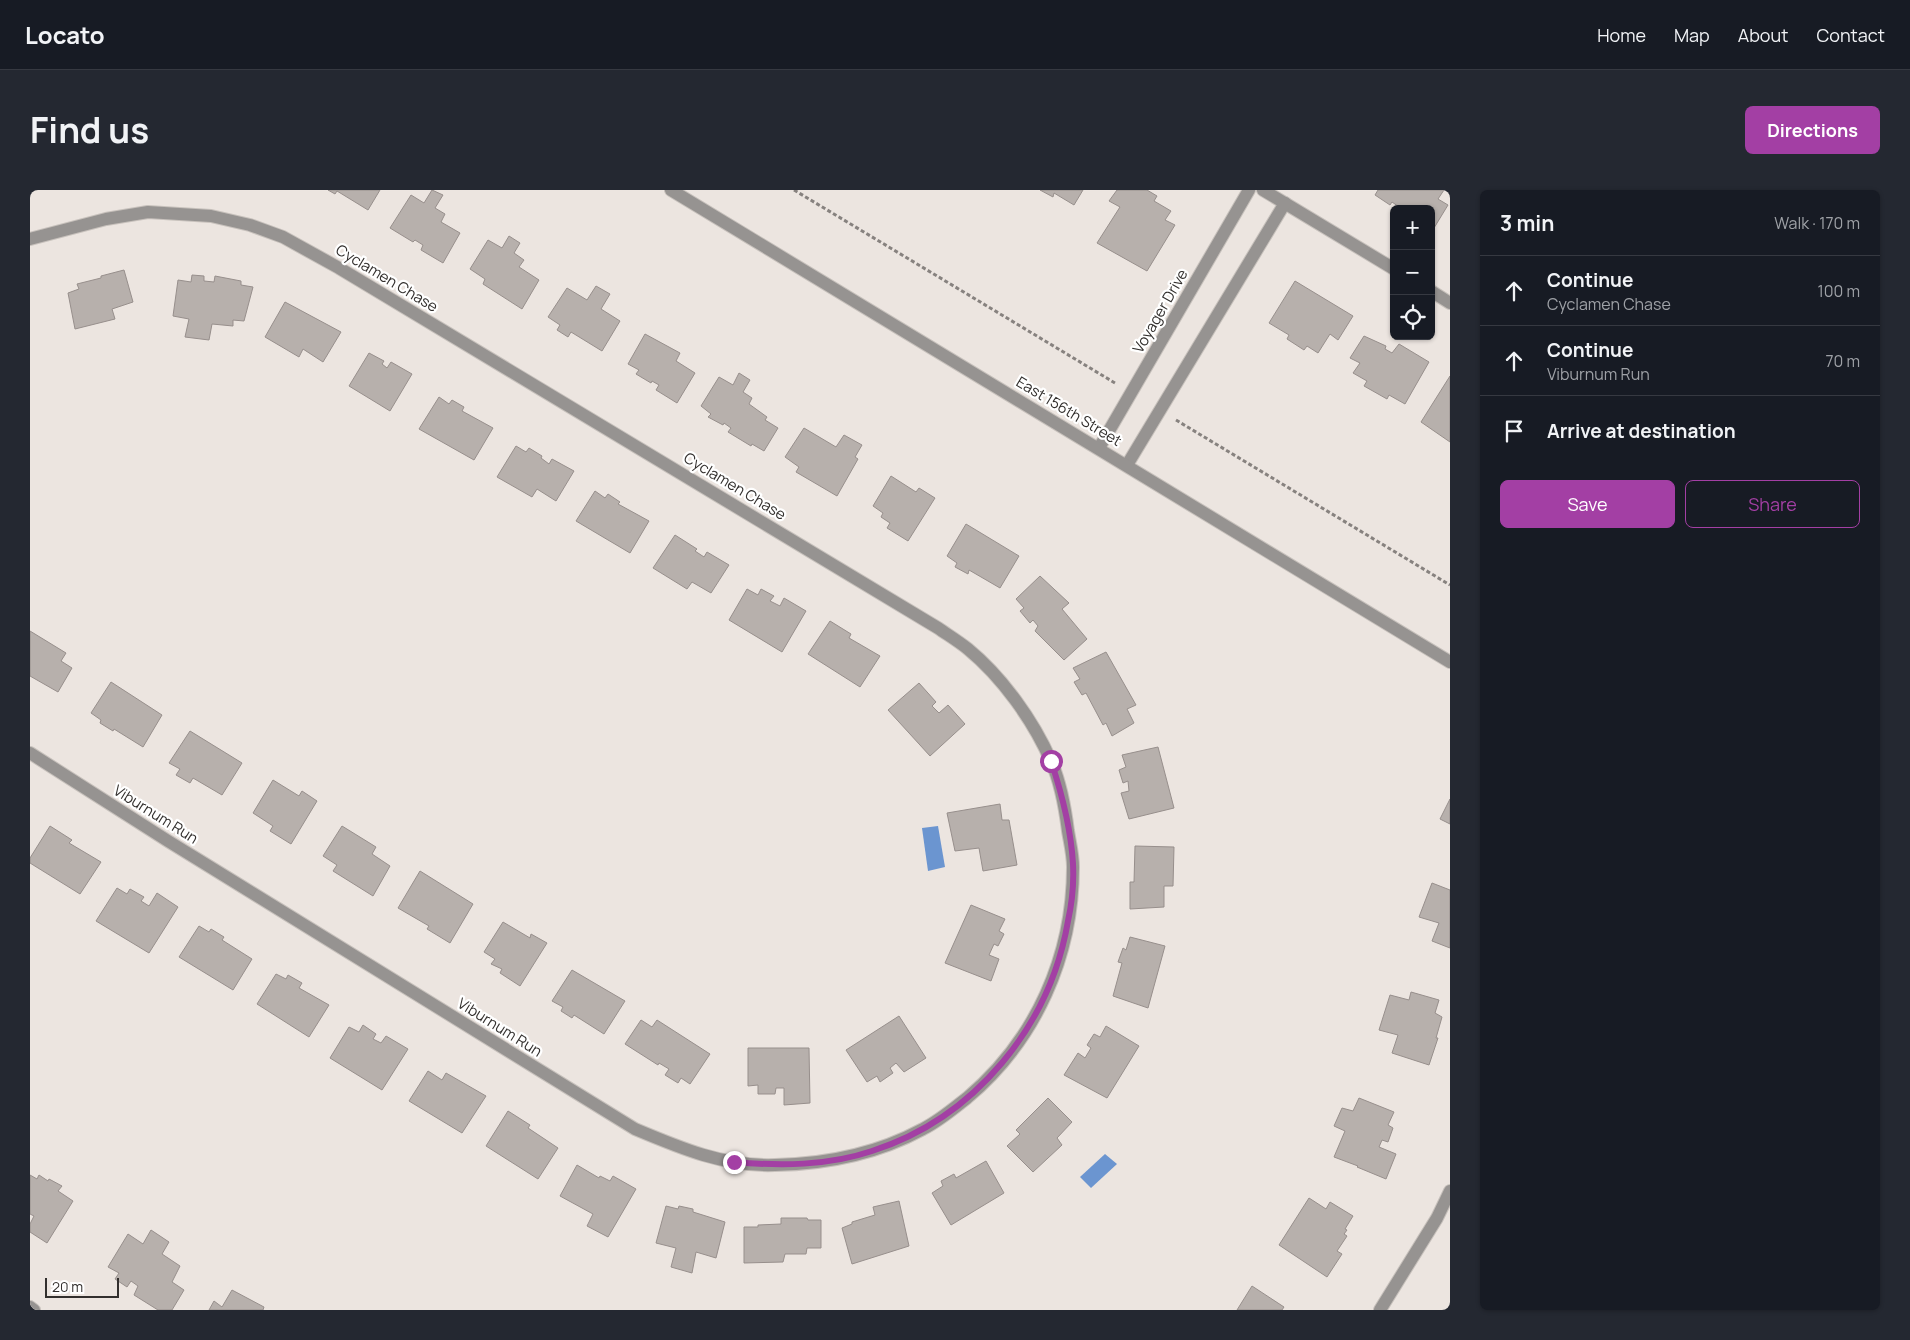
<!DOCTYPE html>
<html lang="en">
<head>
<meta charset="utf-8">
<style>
	body { margin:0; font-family:Manrope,sans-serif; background:#242831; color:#f1f3f6 }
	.controls { position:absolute; right:15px; top:15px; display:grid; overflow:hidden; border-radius:8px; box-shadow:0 1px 4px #0004 }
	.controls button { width:45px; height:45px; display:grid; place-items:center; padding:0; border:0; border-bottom:1px solid #363941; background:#171b24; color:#f1f3f6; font:25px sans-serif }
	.scale { position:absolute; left:15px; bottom:12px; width:74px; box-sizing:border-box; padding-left:5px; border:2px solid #322f2d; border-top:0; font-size:14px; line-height:18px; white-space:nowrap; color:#322f2d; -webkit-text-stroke:4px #fff; paint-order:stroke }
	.stop { position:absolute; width:15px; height:15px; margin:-11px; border:4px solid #a33fa4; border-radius:50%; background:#fff }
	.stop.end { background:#a33fa4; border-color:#fff; box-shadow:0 1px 5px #0008 }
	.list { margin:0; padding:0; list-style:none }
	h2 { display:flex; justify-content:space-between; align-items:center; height:65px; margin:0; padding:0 20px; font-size:21px }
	h2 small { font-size:16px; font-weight:400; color:#9ea1a6 }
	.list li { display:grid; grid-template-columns:32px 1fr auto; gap:15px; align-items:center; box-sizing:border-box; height:70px; padding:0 20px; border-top:1px solid #363941 }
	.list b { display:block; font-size:19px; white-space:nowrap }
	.list p { margin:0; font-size:16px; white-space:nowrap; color:#9ea1a6 }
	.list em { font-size:16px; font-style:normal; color:#9ea1a6 }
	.actions { display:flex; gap:10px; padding:15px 20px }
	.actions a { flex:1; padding:11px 0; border:1px solid #a33fa4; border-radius:8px; text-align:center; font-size:18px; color:#a33fa4 }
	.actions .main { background:#a33fa4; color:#fff }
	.icon { flex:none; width:28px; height:28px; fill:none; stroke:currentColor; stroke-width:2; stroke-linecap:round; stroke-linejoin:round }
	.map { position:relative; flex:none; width:1420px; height:1120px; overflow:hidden; border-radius:8px }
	header { display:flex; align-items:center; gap:30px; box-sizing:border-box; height:70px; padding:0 25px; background:#171b24; border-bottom:1px solid #363941 }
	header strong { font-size:24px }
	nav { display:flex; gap:28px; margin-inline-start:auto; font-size:18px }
	.intro { display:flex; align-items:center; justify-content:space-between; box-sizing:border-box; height:120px; padding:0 30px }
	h1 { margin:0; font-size:35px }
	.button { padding:12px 22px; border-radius:8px; background:#a33fa4; color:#fff; font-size:18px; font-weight:700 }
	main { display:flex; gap:30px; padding:0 30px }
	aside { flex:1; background:#171b24; border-radius:8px; box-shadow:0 1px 4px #0004 }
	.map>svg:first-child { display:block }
</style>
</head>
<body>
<header>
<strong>Locato</strong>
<nav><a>Home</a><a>Map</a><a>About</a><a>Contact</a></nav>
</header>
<div class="intro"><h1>Find us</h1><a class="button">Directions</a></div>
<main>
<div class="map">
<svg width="1420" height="1120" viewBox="0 0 1420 1120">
	<rect width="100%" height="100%" fill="#ece5e0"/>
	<g fill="#6b95d0">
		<path d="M908,636L915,677L898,681L892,638Z"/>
		<path d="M1075,964L1087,974L1061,998L1050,987Z"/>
	</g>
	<g fill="#b7b0ac" stroke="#978f8c">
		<path d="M298,0H350L338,20L307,1L305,4Z"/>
		<path d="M402,0L413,5L405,18L415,24L411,32L430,43L413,73L391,60L393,55L385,50L383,52L360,38L381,5L394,13Z"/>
		<path d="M1010,0H1053L1044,15L1024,3L1023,7Z"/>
		<path d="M1087,0H1117L1127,6L1124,11L1141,21L1135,30L1145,35L1117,81L1067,53L1090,17L1079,11Z"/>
		<path d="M1348,0H1414L1408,9L1418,15L1404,38L1401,36V19H1372L1362,12L1360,15L1345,5Z"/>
		<path d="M479,46L490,53L484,63L494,70L489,77L509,90L492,119L453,94L455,89L440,79L458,50L472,58Z"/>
		<path d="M94,80L103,112L82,119L85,129L45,139L38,103L49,99L47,94L71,88V86Z"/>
		<path d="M162,85L174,86V91L184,92L185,86L211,91V95L223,97L214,131L203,130V136L182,134L179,150L155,147L159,129L143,126L148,90L161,92Z"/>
		<path d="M1265,91L1323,126L1308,150L1300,144L1288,163L1277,156L1274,160L1257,149L1259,145L1239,133Z"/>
		<path d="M566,96L580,104L571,119L590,131L572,161L541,142L538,147L527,140L530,135L518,127L537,98L557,110Z"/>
		<path d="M255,112L311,142L293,172L273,159L269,167L235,147Z"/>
		<path d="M615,144L650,163L646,171L665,183L647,213L626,200L629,195L622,191L621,193L606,184L609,180L598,174Z"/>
		<path d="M1334,146L1356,156L1355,159L1362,163L1369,154L1399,172L1375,214L1359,205L1357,209L1334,196L1337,191L1323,183L1330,173L1320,168Z"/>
		<path d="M339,163L354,171L352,174L357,178L361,172L382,184L360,221L319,196Z"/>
		<path d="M709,183L720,190L713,202L722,208L719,214L737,227L735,230L748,238L734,261L722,254L721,256L698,242L701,238L694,233L693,235L678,227L681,224L671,216L689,187L703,195Z"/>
		<path d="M1420,186V252L1391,232Z"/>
		<path d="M409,207L419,214L422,210L434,217L432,221L463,238L444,270L389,239Z"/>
		<path d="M774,238L806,257L814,245L832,255L825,267L828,269L807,306L766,282L769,277L755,267Z"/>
		<path d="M486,256L496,262L499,258L512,266L511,268L519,274L522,269L544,281L526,311L507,299L502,307L467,287Z"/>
		<path d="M861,286L886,302L889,298L905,308L878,351L857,338L860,333L851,327L853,323L843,316Z"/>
		<path d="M565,301L575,308L578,304L590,312L588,314L619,331L600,363L546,331Z"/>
		<path d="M936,334L989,366L970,398L939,380L938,384L925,377L927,373L917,366Z"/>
		<path d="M645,345L667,359L665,361L674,367L677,362L699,375L681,403L662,392L657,399L623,378Z"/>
		<path d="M1010,386L1039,413L1032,419L1057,449L1034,470L1005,441L1008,436L1003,430L1000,433L990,421L994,418L986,409Z"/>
		<path d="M717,399L728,405L731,399L744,406L740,411L750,416L754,408L776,421L752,462L699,430Z"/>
		<path d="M800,431L821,444L819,448L850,466L830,497L778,464Z"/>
		<path d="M0,441L36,463L31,471L42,478L28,502L0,486Z"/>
		<path d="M1076,462L1106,515L1097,519L1104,533L1082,546L1076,533L1073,535L1056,503L1052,505L1044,492L1050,489L1043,478Z"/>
		<path d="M81,492L132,525L113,557L84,539L83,541L70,533L71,530L61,523Z"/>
		<path d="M889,493L906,512L902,516L909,523L918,515L935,534L900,566L858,520Z"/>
		<path d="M160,541L212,573L192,605L163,588L160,593L146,585L150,579L139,573Z"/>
		<path d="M1128,557L1144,618L1099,629L1091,603L1099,601L1098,591L1093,593L1089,580L1096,577L1092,565Z"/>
		<path d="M243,590L269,606L272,601L287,611L261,654L240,641L243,636L223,623Z"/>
		<path d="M1420,609V634L1410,629Z"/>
		<path d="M970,614L972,630H979L987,675L953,681L949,658L925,661L917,623Z"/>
		<path d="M20,636L42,650L39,653L71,672L50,704L0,673V668Z"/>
		<path d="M312,636L346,657L342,664L360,676L343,706L303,681L307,675L293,666Z"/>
		<path d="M1105,656L1144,657L1143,696H1134V717L1100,719V692H1104Z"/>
		<path d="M390,681L443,714L420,753L397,739L399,736L368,718Z"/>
		<path d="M1402,693L1420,700V758L1402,751L1409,733L1389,727Z"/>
		<path d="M87,698L97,704L100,699L114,707L111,711L119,716L127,703L148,717L119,763L66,731Z"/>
		<path d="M941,715L975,729L969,741L974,744L968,756L964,754L959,765L969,769L961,791L915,773Z"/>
		<path d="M473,732L500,748L501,744L517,753L490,796L470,783L472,779L461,774L465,769L454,762Z"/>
		<path d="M169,736L179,742L181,739L194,747L192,750L222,769L203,800L149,767Z"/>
		<path d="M1100,747L1135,756L1118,818L1083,806L1092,773L1088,772L1093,758L1096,760Z"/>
		<path d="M542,780L595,811L574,844L544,825L542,828L531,821L533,817L522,811Z"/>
		<path d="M246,784L256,789L258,785L272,793L269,798L299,815L279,847L227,814Z"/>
		<path d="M1381,802L1409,810L1405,823L1412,827L1406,848H1408L1399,875L1362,863L1368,845L1349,840L1360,805L1379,810Z"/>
		<path d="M869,826L896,868L874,882L866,873L860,878L863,883L850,892L847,886L837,892L816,860Z"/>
		<path d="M611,830L622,837L627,830L680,864L660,894L651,888L648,893L635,885L639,879L629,873L628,875L595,854Z"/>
		<path d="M333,835L346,844L343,849L351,853L356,846L378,859L352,900L300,868L319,837L329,842Z"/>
		<path d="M1076,836L1109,856L1077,908L1034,885L1048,863L1055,868L1061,858L1057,855L1064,844L1070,847Z"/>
		<path d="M718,858H779L780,913L754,915V898H746L745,904H728V895L718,896Z"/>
		<path d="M398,881L412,890L416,883L456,906L432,943L379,911Z"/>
		<path d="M1018,908L1042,932L1027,948L1032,955L1003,982L977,956L990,944L986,940Z"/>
		<path d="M1329,908L1364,922L1358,935L1363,938L1358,952L1352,950L1349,957L1366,964L1356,989L1327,977L1328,976L1304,967L1315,941L1304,936L1312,918L1323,921Z"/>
		<path d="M478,921L500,935L498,938L528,958L508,989L456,956Z"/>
		<path d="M956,971L974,1003L921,1035L902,1003L913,996L911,991L924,984L926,988Z"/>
		<path d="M547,975L569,988L570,986L580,991L583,986L606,999L578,1047L557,1036L563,1024L530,1006Z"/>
		<path d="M0,985L7,989L9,985L18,991L19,989L32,996L28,1001L43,1011L17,1053L0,1042V1034L4,1026L0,1024Z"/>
		<path d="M1279,1008L1296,1019L1300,1012L1323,1026L1315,1039L1317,1040L1314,1044L1317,1046L1307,1061L1312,1064L1297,1087L1249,1055Z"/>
		<path d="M869,1011L879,1056L822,1074L812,1038L822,1034V1032L845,1025L843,1017Z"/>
		<path d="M636,1016L648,1019L649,1016L663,1019V1022L695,1032L686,1068L666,1062L662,1083L641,1077L646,1058L626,1053Z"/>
		<path d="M751,1028H777L778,1030H791V1058H777L776,1064H755L753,1072L714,1073V1037H728V1035L751,1034Z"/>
		<path d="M121,1040L139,1052L132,1064L150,1076L142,1092L154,1100L142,1120H128L104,1105L108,1096L101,1091L97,1097L85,1089L89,1083L78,1077L98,1044L113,1054Z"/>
		<path d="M1222,1096L1254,1117L1252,1120H1207Z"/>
		<path d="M202,1100L234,1117L233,1120H179L184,1111L192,1117Z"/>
	</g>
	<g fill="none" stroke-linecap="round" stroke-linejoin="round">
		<defs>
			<g id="minor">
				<path d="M1233,0L1364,79"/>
				<path d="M0,49L76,29L118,22L181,26L220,35L253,47L309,78L908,438C918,445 928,451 938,459C972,487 1003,530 1021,571C1031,593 1035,617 1038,641C1040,653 1043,665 1043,677C1043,766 1006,850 937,908C923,919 909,931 893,939C847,964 796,974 745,975C695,977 650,958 605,939L138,651L0,563"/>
				<path d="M1401,101L1420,113"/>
				<path d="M1069,258L1219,0"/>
				<path d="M1097,275L1255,13"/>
				<path d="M0,1117L4,1120"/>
				<path d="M1350,1120L1407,1028L1420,1001"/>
			</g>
			<path id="tertiary" d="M641,0L1420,472"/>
		</defs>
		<use href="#minor" stroke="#c7c1bc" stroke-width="14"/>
		<use href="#tertiary" stroke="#c7c1bc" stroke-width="14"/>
		<g stroke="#87827f" stroke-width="3" stroke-dasharray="4 2.5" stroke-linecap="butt">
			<path d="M764,0L1085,193"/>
			<path d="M1146,230L1420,395"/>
		</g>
		<use href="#minor" stroke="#969391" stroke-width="12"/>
		<use href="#tertiary" stroke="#969391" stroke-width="12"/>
	</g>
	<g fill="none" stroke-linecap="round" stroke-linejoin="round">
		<path stroke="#a33fa4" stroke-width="6" d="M704,972C750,976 798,976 842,961C945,928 1020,836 1038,731C1042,713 1044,693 1043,674C1041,639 1032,604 1021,571"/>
	</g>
	<g text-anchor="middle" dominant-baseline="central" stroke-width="4.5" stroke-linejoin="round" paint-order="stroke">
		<g font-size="15" fill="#322f2d" stroke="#fff">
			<text transform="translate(357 88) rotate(31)">Cyclamen Chase</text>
			<text transform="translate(1130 121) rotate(-60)">Voyager Drive</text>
			<text transform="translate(1039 221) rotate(31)">East 156th Street</text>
			<text transform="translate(705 296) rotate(31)">Cyclamen Chase</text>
			<text transform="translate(126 624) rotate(32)">Viburnum Run</text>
			<text transform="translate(470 837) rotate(32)">Viburnum Run</text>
		</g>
	</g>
</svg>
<div class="controls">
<button>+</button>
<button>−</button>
<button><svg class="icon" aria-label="locate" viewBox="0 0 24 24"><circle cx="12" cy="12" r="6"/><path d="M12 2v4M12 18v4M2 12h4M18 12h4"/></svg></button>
</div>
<div class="scale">20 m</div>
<div class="stop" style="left:1021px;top:571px"></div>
<div class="stop end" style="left:704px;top:972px"></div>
</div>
<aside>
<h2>3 min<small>Walk · 170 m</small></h2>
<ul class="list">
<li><svg class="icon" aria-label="ahead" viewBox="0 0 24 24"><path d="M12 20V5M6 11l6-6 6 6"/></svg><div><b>Continue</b><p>Cyclamen Chase</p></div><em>100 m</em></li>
<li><svg class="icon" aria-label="ahead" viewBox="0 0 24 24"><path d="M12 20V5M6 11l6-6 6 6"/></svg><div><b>Continue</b><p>Viburnum Run</p></div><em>70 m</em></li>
<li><svg class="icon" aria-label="arrive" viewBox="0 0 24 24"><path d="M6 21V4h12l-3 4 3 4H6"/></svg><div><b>Arrive at destination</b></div></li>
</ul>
<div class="actions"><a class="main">Save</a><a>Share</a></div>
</aside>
</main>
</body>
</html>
